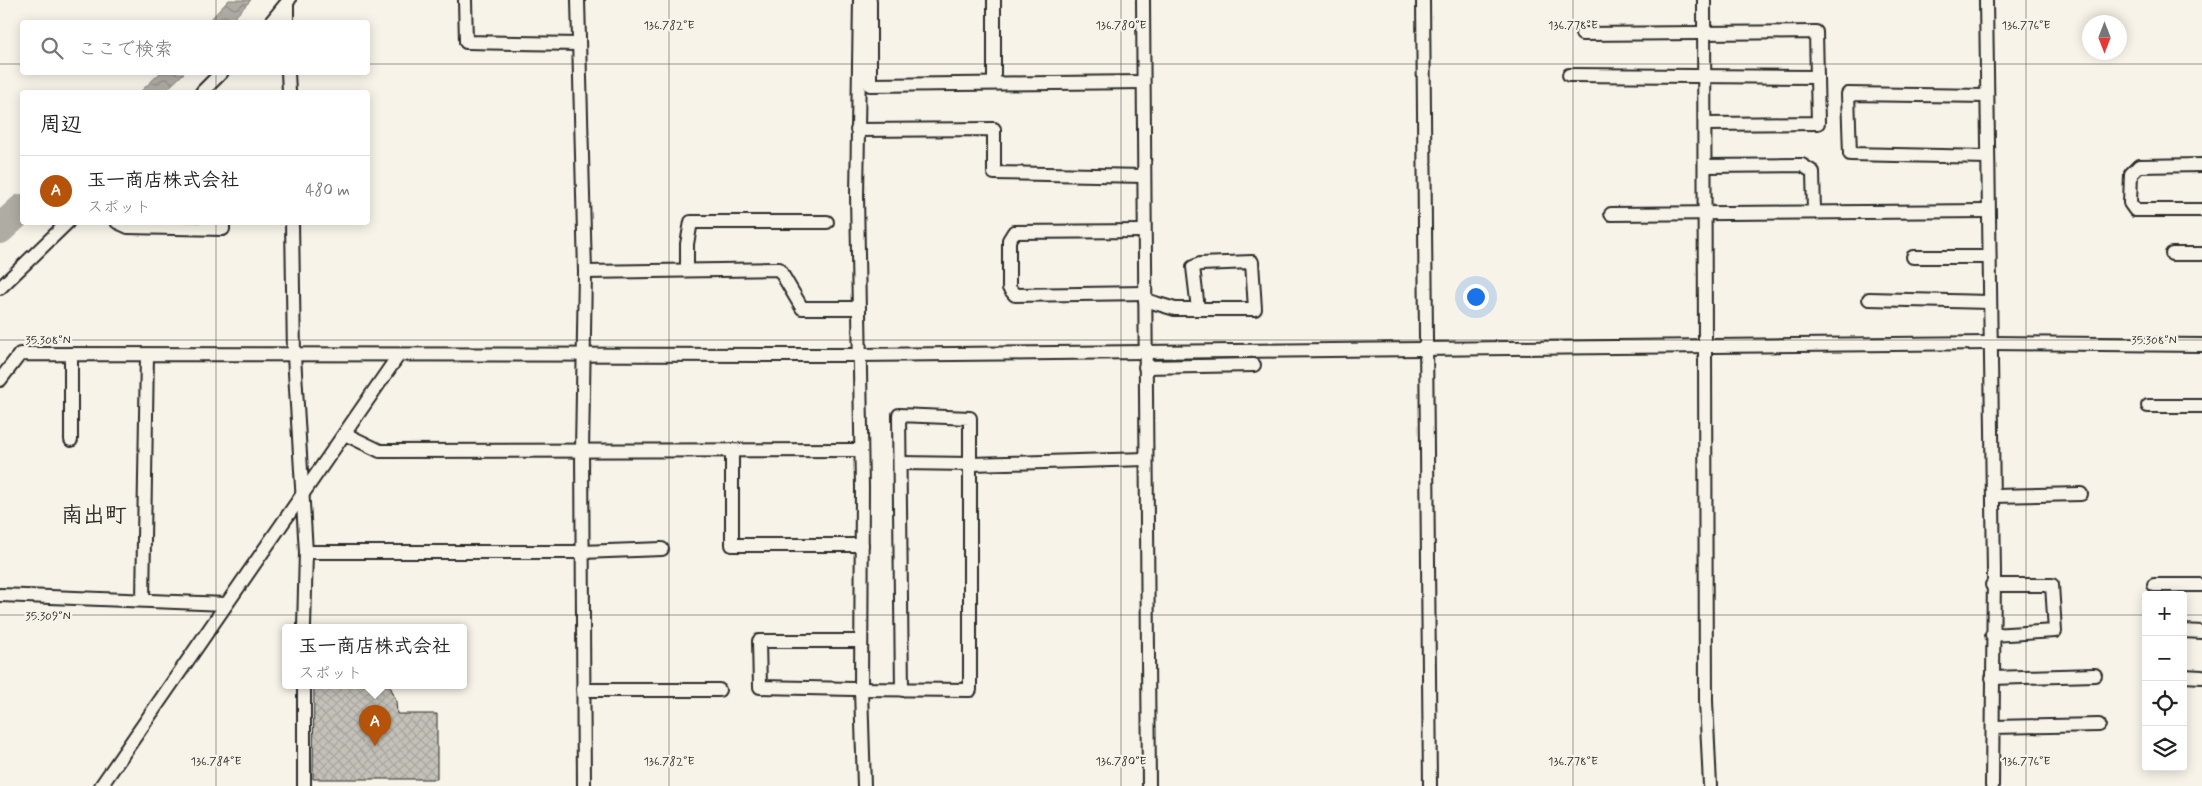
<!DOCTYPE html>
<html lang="ja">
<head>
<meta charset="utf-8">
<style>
	body { margin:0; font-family:Mynerve,"Klee One",sans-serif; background:#f2f2f2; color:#222 }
	.controls { position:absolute; right:15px; bottom:15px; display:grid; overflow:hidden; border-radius:5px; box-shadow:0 2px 12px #0003 }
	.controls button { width:45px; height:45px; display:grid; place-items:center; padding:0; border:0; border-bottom:1px solid #e0e0e0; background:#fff; color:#222; font:25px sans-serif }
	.compass { position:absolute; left:2082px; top:15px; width:45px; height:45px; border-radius:50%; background:#fff; box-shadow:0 2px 12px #0003; rotate:180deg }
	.you { position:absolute; left:1475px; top:296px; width:18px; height:18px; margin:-12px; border:4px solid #fff; border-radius:50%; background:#1a73e8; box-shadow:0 0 0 8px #1a73e833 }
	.badge { display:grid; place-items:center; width:32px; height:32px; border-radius:50%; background:#b45309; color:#fff; font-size:16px; font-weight:700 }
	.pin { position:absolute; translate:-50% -41px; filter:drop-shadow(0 1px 2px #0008) }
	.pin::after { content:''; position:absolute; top:26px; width:18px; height:15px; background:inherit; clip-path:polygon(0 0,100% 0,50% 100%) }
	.popup { position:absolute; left:282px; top:624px; width:185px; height:65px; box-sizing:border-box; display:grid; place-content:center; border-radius:5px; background:#fff; filter:drop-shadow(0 1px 4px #0005); font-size:16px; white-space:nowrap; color:#767676 }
	.popup b { font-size:19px; color:#222 }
	.popup::after { content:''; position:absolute; left:50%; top:100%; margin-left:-10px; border:10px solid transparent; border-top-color:#fff }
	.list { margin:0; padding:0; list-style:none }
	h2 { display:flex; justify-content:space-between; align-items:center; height:65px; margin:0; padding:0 20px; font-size:21px }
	h2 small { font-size:16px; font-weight:400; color:#767676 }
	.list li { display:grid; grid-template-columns:32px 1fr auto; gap:15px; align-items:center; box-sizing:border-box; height:70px; padding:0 20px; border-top:1px solid #e0e0e0 }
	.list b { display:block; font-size:19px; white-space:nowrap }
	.list p { margin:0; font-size:16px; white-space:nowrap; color:#767676 }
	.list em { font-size:16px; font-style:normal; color:#767676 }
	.icon { flex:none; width:28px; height:28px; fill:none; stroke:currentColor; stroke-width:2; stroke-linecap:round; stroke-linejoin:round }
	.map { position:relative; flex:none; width:2202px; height:786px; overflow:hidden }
	.search { position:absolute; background:#fff; box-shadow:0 2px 12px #0003; left:20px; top:20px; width:350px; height:55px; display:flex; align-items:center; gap:12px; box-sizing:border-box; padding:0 18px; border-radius:5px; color:#767676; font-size:19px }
	.panel { position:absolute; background:#fff; box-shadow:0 2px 12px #0003; left:20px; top:90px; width:350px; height:135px; border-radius:5px }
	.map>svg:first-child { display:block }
</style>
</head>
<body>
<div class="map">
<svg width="2202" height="786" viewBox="0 0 2202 786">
	<defs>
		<pattern id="water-waves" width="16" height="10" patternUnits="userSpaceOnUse" patternTransform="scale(1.25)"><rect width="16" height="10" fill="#afaca4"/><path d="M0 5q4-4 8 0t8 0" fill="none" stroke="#8f8c86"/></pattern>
		<pattern id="building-cross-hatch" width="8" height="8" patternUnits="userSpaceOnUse" patternTransform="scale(1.25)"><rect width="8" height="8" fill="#c4c1b9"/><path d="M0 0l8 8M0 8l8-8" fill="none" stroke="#a9a69f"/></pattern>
	</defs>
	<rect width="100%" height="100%" fill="#f7f3e8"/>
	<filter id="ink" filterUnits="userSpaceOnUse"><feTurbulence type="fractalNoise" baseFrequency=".02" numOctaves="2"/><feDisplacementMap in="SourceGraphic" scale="10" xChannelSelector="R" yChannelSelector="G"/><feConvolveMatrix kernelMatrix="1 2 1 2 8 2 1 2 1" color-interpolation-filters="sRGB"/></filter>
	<g filter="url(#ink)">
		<g fill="url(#water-waves)" stroke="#7a7874">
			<path d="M229,0H251L230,22H208Z"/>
			<path d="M160,73H184L164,92H140Z"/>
		</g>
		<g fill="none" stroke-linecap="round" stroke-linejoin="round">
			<path stroke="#afaca4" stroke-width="30" d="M0,229L22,209"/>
		</g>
		<path fill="url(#building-cross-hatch)" stroke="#2b2b2b" d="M314,685H387L391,688L396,701L397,714H437V779H313Z"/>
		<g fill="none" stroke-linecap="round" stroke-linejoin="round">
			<defs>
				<g id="street">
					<path d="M465,0L466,42L579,44"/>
					<path d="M578,0L585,272L582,451L584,786"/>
					<path d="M860,0L857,195L862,487L861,690L864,786"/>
					<path d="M870,0V85L1143,82"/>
					<path d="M994,0V83"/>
					<path d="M1143,0L1149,786"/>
					<path d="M1423,0L1430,786"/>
					<path d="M1704,0L1706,701L1710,786"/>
					<path d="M1986,0L1994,573L1992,786"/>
					<path d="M287,4V22"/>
					<path d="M271,22L289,0"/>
					<path d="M1582,34L1816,32L1818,123L1706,124"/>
					<path d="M288,72L289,92"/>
					<path d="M1569,75L1817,77"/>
					<path d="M202,92L222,72"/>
					<path d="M1987,96L1848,94L1850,154L1987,157"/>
					<path d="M857,130L994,129V173L1144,176"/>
					<path d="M2202,165L2139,166L2131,174L2130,203L2135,210H2202"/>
					<path d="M1706,166L1802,165L1813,172L1814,212"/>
					<path d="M1611,214L1988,211"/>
					<path d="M117,222L128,227L223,229V222"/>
					<path d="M292,222L294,356L306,552L304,627"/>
					<path d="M1144,231L1014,232L1009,240V288L1015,295L1145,293"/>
					<path d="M2172,254H2202"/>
					<path d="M1913,257H1988"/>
					<path d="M687,269V244L691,222H827"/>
					<path d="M585,272L779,269L802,308H859"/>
					<path d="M0,288L68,222"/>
					<path d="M1869,299L1989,302"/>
					<path d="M1145,300L1175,309H1255L1252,262L1200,264L1193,267L1198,309"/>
					<path d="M71,354V440"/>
					<path d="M1145,367L1254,365"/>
					<path d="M0,380L20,354L859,355L1990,343L2202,345"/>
					<path d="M2148,406H2202"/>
					<path d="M345,434L380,451L861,450"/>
					<path d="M732,450V545H862"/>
					<path d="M900,463L971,464L1146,459"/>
					<path d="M1993,496L2081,494"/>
					<path d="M306,552H582L662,549"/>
					<path d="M2154,585H2202"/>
					<path d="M0,595L226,604"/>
					<path d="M143,600L147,355"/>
					<path d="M2183,631L2202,632"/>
					<path d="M1992,635L2055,631L2052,585H1992"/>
					<path d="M861,641H759L760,687C830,689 900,690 970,690V418L899,415L902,690"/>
					<path d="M2183,676L2202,677"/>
					<path d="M1992,678L2095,675"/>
					<path d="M304,685V786"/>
					<path d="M583,690H719"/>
					<path d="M1993,727L2099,725"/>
					<path d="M101,786L398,356"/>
				</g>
			</defs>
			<use href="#street" stroke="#2b2b2b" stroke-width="16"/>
			<use href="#street" stroke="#f7f3e8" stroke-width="12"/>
		</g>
	</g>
	<path fill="none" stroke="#2b2b2b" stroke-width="1" stroke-opacity="0.45" d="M216,0V22M669,0V786M1121,0V786M1573,0V786M2026,0V786M0,64H22M368,64H2202M216,72V92M216,222V786M0,340H2202M0,615H2146M2183,615H2202"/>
	<g text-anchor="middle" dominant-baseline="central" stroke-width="4.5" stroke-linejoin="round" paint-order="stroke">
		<g font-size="22" font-weight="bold" fill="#2b2b2b" stroke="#f7f3e8">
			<text x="94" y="516">南出町</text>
		</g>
	</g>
	<g font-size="12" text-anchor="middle" fill="#2b2b2b" stroke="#f7f3e8" stroke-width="4.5" stroke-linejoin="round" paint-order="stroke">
		<text x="669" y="29">136.782°E</text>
		<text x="1121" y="29">136.780°E</text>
		<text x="1573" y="29">136.778°E</text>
		<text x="2026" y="29">136.776°E</text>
		<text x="2154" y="344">35.308°N</text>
		<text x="48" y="344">35.308°N</text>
		<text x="48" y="620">35.309°N</text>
		<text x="216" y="765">136.784°E</text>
		<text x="669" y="765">136.782°E</text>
		<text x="1121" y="765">136.780°E</text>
		<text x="1573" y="765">136.778°E</text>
		<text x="2026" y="765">136.776°E</text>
	</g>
</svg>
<div class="controls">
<button>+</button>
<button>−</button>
<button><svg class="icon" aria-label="locate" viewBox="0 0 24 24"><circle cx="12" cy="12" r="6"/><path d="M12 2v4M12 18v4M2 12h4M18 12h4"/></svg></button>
<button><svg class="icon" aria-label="layers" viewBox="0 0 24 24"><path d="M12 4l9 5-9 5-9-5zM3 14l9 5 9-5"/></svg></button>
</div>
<svg class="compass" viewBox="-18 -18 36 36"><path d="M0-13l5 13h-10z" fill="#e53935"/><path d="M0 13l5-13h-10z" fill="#767676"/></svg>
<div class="you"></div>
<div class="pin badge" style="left:375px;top:746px">A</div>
<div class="popup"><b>玉一商店株式会社</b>スポット</div>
<div class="search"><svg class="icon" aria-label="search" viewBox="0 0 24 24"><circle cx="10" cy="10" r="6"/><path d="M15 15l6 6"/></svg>ここで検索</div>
<section class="panel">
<h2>周辺<small></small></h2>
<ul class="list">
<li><span class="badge">A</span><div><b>玉一商店株式会社</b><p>スポット</p></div><em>480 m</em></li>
</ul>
</section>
</div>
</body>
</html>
